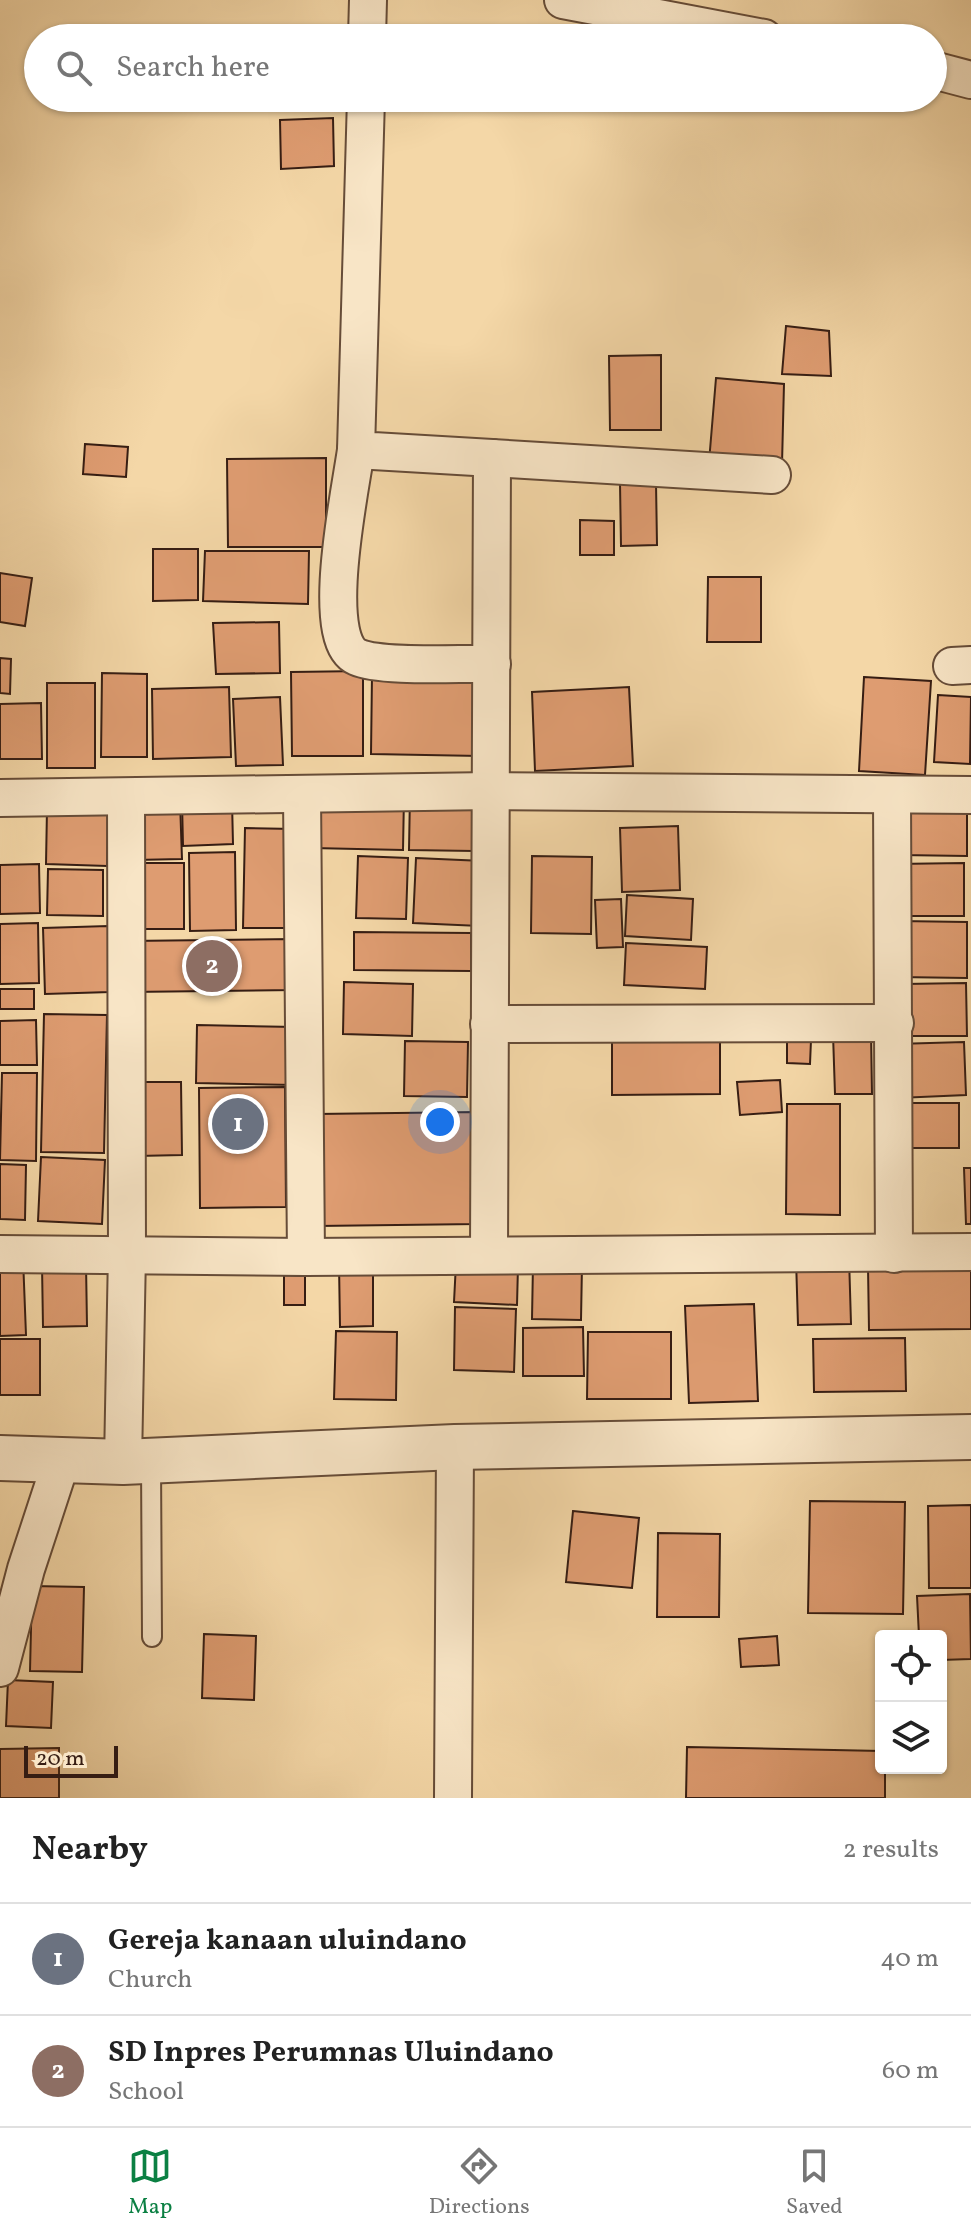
<!DOCTYPE html>
<html lang="en">
<head>
<meta charset="utf-8">
<style>
	body { margin:0; font-family:Vollkorn,serif; background:#f2f2f2; color:#222 }
	.controls { position:absolute; right:24px; bottom:24px; display:grid; overflow:hidden; border-radius:8px; box-shadow:0 2px 6px #0004 }
	.controls button { width:72px; height:72px; display:grid; place-items:center; padding:0; border:0; border-bottom:2px solid #e0e0e0; background:#fff; color:#222; font:40px sans-serif }
	.scale { position:absolute; left:24px; bottom:20px; width:94px; box-sizing:border-box; padding-left:8px; border:4px solid #361d13; border-top:0; font-size:22px; line-height:28px; white-space:nowrap; color:#361d13; -webkit-text-stroke:6px #f8e5c6; paint-order:stroke }
	.you { position:absolute; left:440px; top:1122px; width:28px; height:28px; margin:-20px; border:6px solid #fff; border-radius:50%; background:#1a73e8; box-shadow:0 0 0 12px #1a73e833 }
	.badge { display:grid; place-items:center; width:52px; height:52px; border-radius:50%; background:#0b8043; color:#fff; font-size:26px; font-weight:700 }
	.pin { position:absolute; translate:-50% -50%; border:4px solid #fff; box-shadow:0 2px 8px #0006 }
	.list { margin:0; padding:0; list-style:none }
	h2 { display:flex; justify-content:space-between; align-items:center; height:104px; margin:0; padding:0 32px; font-size:34px }
	h2 small { font-size:26px; font-weight:400; color:#767676 }
	.list li { display:grid; grid-template-columns:52px 1fr auto; gap:24px; align-items:center; box-sizing:border-box; height:112px; padding:0 32px; border-top:2px solid #e0e0e0 }
	.list b { display:block; font-size:30px; white-space:nowrap }
	.list p { margin:0; font-size:26px; white-space:nowrap; color:#767676 }
	.list em { font-size:26px; font-style:normal; color:#767676 }
	.icon { flex:none; width:44px; height:44px; fill:none; stroke:currentColor; stroke-width:2; stroke-linecap:round; stroke-linejoin:round }
	.map { position:relative; flex:none; width:971px; height:1798px; overflow:hidden }
	.search { position:absolute; background:#fff; box-shadow:0 2px 6px #0004; left:24px; right:24px; top:24px; height:88px; display:flex; align-items:center; gap:20px; box-sizing:border-box; padding:0 28px; border-radius:44px; color:#767676; font-size:30px }
	.sheet { height:328px; background:#fff }
	nav { display:flex; justify-content:space-around; align-items:center; box-sizing:border-box; height:112px; border-top:2px solid #e0e0e0; background:#fff; font-size:22px; color:#767676 }
	nav a { display:grid; justify-items:center; gap:4px }
	nav .on { color:#0b8043 }
	.map>svg:first-child { display:block }
</style>
</head>
<body>
<div class="map">
<svg width="971" height="1798" viewBox="0 0 971 1798">
	<rect width="100%" height="100%" fill="#f4d7a7"/>
	<filter id="stains"><feTurbulence type="fractalNoise" baseFrequency=".0025" numOctaves="4"/><feColorMatrix values="0 0 0 0 .2 0 0 0 0 .09 0 0 0 0 .02 0 0 0 .5 -.17"/></filter>
	<radialGradient id="worn" r=".72"><stop offset=".6" stop-color="#630" stop-opacity="0"/><stop offset="1" stop-color="#630" stop-opacity=".3"/></radialGradient>
	<g fill="#de9c71" stroke="#361d13" stroke-width="2">
		<path d="M333,118L334,166L281,169L280,120Z"/>
		<path d="M786,326L829,331L831,376L782,374Z"/>
		<path d="M661,355V430H610L609,356Z"/>
		<path d="M716,378L784,384L782,464L709,462Z"/>
		<path d="M85,444L128,447L126,477L83,474Z"/>
		<path d="M326,458V547H228L227,459Z"/>
		<path d="M620,483H656L657,545L621,546Z"/>
		<path d="M580,520L614,521V555H580Z"/>
		<path d="M153,549H198V600L153,601Z"/>
		<path d="M205,551H309L308,604L203,601Z"/>
		<path d="M0,573L32,578L25,626L0,622Z"/>
		<path d="M708,577H761V642H707Z"/>
		<path d="M279,622L280,673L216,674L213,623Z"/>
		<path d="M0,658L11,659L10,694L0,693Z"/>
		<path d="M363,671V756H292L291,672Z"/>
		<path d="M102,673L147,674V757H101Z"/>
		<path d="M372,674L481,676L480,756L371,754Z"/>
		<path d="M864,677L931,681L925,775L859,771Z"/>
		<rect x="47" y="683" width="48" height="85"/>
		<path d="M229,687L231,757L153,759L152,689Z"/>
		<path d="M629,687L633,766L535,771L532,692Z"/>
		<path d="M938,695L971,697L970,764L934,762Z"/>
		<path d="M280,697L283,765L236,766L233,699Z"/>
		<path d="M41,703L42,759H0V704Z"/>
		<path d="M312,794L404,796L403,850L312,848Z"/>
		<path d="M410,794L475,795L474,851L409,850Z"/>
		<path d="M900,800L967,801V856L900,855Z"/>
		<path d="M180,801L182,859L135,860L133,802Z"/>
		<path d="M232,801L233,844L183,846L182,802Z"/>
		<path d="M47,809L108,810L107,866L46,864Z"/>
		<path d="M678,826L680,890L622,892L620,828Z"/>
		<path d="M245,828L294,829L293,928H243Z"/>
		<path d="M235,852L236,930L190,931L189,853Z"/>
		<path d="M358,856L408,858L406,919L356,918Z"/>
		<path d="M532,856L592,857L591,934L531,933Z"/>
		<path d="M416,858L483,861L480,926L413,923Z"/>
		<path d="M136,863H184V929H135Z"/>
		<path d="M964,863V916H895V864Z"/>
		<path d="M39,864L40,913L0,914V865Z"/>
		<path d="M48,869L103,870V916L47,915Z"/>
		<path d="M627,895L693,899L691,940L625,936Z"/>
		<path d="M621,899L623,947L597,948L595,900Z"/>
		<path d="M899,921L967,922V978L898,977Z"/>
		<path d="M38,923L39,983L0,984V924Z"/>
		<path d="M108,926L110,992L45,994L43,928Z"/>
		<path d="M354,932L471,933V971L354,970Z"/>
		<path d="M294,939L295,990L129,992L128,941Z"/>
		<path d="M626,943L707,947L705,989L624,985Z"/>
		<path d="M344,982L413,984L412,1036L343,1034Z"/>
		<path d="M966,983L967,1036H904V984Z"/>
		<rect x="0" y="989" width="34" height="20"/>
		<path d="M44,1014L107,1015L104,1153L41,1152Z"/>
		<path d="M36,1020L37,1065H0V1021Z"/>
		<path d="M197,1025L295,1027L294,1085L196,1083Z"/>
		<path d="M871,1033L872,1094H835L833,1034Z"/>
		<path d="M720,1039V1094L612,1095V1040Z"/>
		<path d="M787,1039L811,1040L810,1064L787,1063Z"/>
		<path d="M405,1041L468,1042L467,1097L404,1096Z"/>
		<path d="M964,1042L966,1095L898,1098L896,1044Z"/>
		<path d="M2,1073H37L36,1161L0,1160Z"/>
		<path d="M780,1080L782,1112L740,1115L737,1082Z"/>
		<path d="M135,1082H181L182,1155L137,1156Z"/>
		<path d="M285,1087L286,1207L200,1208L199,1088Z"/>
		<path d="M904,1103H959V1148H905Z"/>
		<path d="M787,1104H840V1215L786,1214Z"/>
		<path d="M476,1112L477,1224L317,1226L316,1114Z"/>
		<path d="M41,1157L105,1160L102,1224L38,1221Z"/>
		<path d="M0,1164L26,1165L25,1220L0,1219Z"/>
		<path d="M964,1168H971V1224H966Z"/>
		<path d="M849,1257L851,1324L798,1325L796,1259Z"/>
		<path d="M23,1258L26,1335L0,1336V1259Z"/>
		<path d="M456,1263L518,1266L517,1305L454,1302Z"/>
		<path d="M86,1264L87,1326L43,1327L42,1265Z"/>
		<path d="M339,1264H373V1326L340,1327Z"/>
		<path d="M533,1264L582,1265L581,1320L532,1319Z"/>
		<path d="M971,1266V1329L869,1330L868,1267Z"/>
		<path d="M284,1275L305,1276V1305H284Z"/>
		<path d="M754,1304L758,1401L689,1403L685,1306Z"/>
		<path d="M455,1307L516,1309L514,1372L454,1370Z"/>
		<path d="M583,1327L584,1376H523V1328Z"/>
		<path d="M336,1331L397,1332L396,1400L334,1399Z"/>
		<path d="M588,1332H671V1399H587Z"/>
		<path d="M905,1338L906,1391L814,1392L813,1339Z"/>
		<rect x="0" y="1339" width="40" height="56"/>
		<path d="M810,1501L905,1502L903,1614L808,1613Z"/>
		<path d="M971,1505V1588H929L928,1506Z"/>
		<path d="M573,1511L639,1518L632,1588L566,1582Z"/>
		<path d="M658,1533L720,1534L719,1617H657Z"/>
		<path d="M32,1586L84,1587L82,1672L30,1671Z"/>
		<path d="M970,1594L971,1659L941,1660V1636H919L917,1596Z"/>
		<path d="M204,1634L256,1636L254,1700L202,1698Z"/>
		<path d="M777,1636L779,1665L741,1667L739,1639Z"/>
		<path d="M8,1680L53,1682L51,1728L6,1726Z"/>
		<path d="M687,1747L881,1751V1768H885V1798H686Z"/>
		<path d="M59,1748V1798H0V1749Z"/>
	</g>
	<g fill="none" stroke-linecap="round" stroke-linejoin="round">
		<defs>
			<path id="service" d="M151,1461L152,1637"/>
			<g id="minor">
				<path d="M563,0L764,38"/>
				<path d="M367,38L368,0"/>
				<path d="M933,70L971,80"/>
				<path d="M366,98L356,450L492,458L489,1254"/>
				<path d="M356,450C351,487 318,640 357,657C381,668 461,663 492,664"/>
				<path d="M492,458L772,475"/>
				<path d="M952,666L971,665"/>
				<path d="M302,794L306,1257"/>
				<path d="M892,797L894,1254"/>
				<path d="M0,798L491,791L971,795"/>
				<path d="M489,1024L895,1023"/>
				<path d="M0,1254L306,1257L971,1252"/>
				<path d="M123,1462L127,1253L126,797"/>
				<path d="M0,1668L26,1569L61,1462"/>
				<path d="M453,1798L455,1447"/>
			</g>
			<path id="tertiary" d="M0,1458L123,1462L455,1447L971,1437"/>
		</defs>
		<use href="#service" stroke="#664c38" stroke-width="22"/>
		<use href="#minor" stroke="#664c38" stroke-width="40"/>
		<use href="#tertiary" stroke="#664c38" stroke-width="48"/>
		<use href="#service" stroke="#f8e5c6" stroke-width="18"/>
		<use href="#minor" stroke="#f8e5c6" stroke-width="36"/>
		<use href="#tertiary" stroke="#f8e5c6" stroke-width="44"/>
	</g>
	<rect width="100%" height="100%" filter="url(#stains)"/>
	<rect width="100%" height="100%" fill="url(#worn)"/>
</svg>
<div class="controls">
<button><svg class="icon" aria-label="locate" viewBox="0 0 24 24"><circle cx="12" cy="12" r="6"/><path d="M12 2v4M12 18v4M2 12h4M18 12h4"/></svg></button>
<button><svg class="icon" aria-label="layers" viewBox="0 0 24 24"><path d="M12 4l9 5-9 5-9-5zM3 14l9 5 9-5"/></svg></button>
</div>
<div class="scale">20 m</div>
<div class="you"></div>
<div class="pin badge" style="left:238px;top:1124px;background:#6b7280">1</div>
<div class="pin badge" style="left:212px;top:966px;background:#8d6e63">2</div>
<div class="search"><svg class="icon" aria-label="search" viewBox="0 0 24 24"><circle cx="10" cy="10" r="6"/><path d="M15 15l6 6"/></svg>Search here</div>
</div>
<section class="sheet">
<h2>Nearby<small>2 results</small></h2>
<ul class="list">
<li><span class="badge" style="background:#6b7280">1</span><div><b>Gereja kanaan uluindano</b><p>Church</p></div><em>40 m</em></li>
<li><span class="badge" style="background:#8d6e63">2</span><div><b>SD Inpres Perumnas Uluindano</b><p>School</p></div><em>60 m</em></li>
</ul>
</section>
<nav>
<a class="on"><svg class="icon" aria-label="map" viewBox="0 0 24 24"><path d="M3 6l6-2 6 2 6-2v14l-6 2-6-2-6 2zM9 4v14M15 6v14"/></svg>Map</a>
<a><svg class="icon" aria-label="directions" viewBox="0 0 24 24"><path d="M12 3l9 9-9 9-9-9zM9 14v-3h6M13 9l2 2-2 2"/></svg>Directions</a>
<a><svg class="icon" aria-label="saved" viewBox="0 0 24 24"><path d="M7 4h10v16l-5-4-5 4z"/></svg>Saved</a>
</nav>
</body>
</html>
